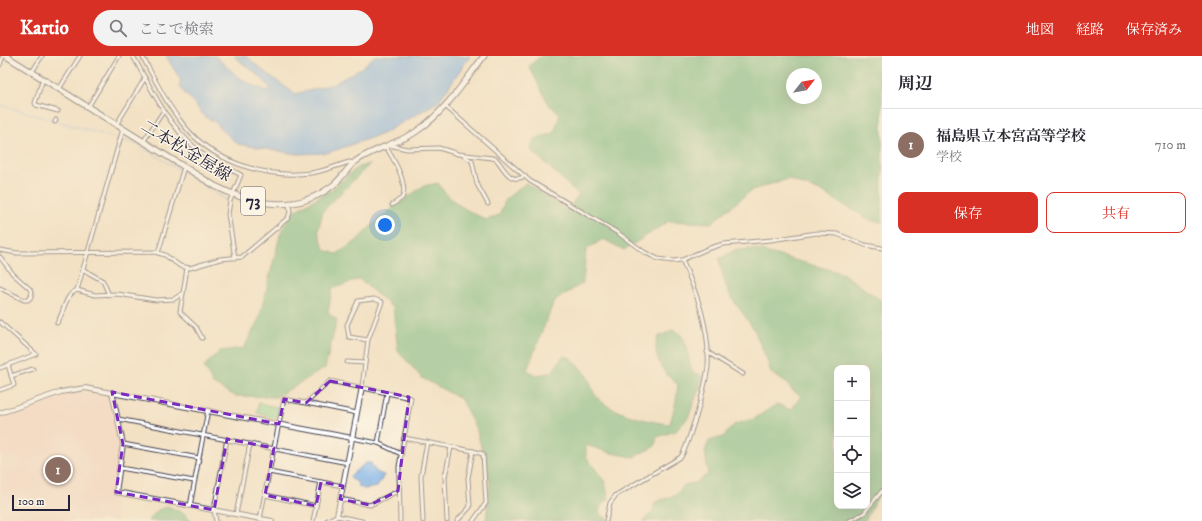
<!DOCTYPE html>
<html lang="ja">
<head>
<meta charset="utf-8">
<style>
	body { margin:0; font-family:"IM FELL DW Pica","Noto Serif JP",serif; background:#f2f2f3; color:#2b2b33 }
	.controls { position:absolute; right:12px; bottom:12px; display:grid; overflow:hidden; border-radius:8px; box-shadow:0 4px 16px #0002 }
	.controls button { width:36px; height:36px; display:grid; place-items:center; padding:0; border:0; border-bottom:1px solid #e1e1e2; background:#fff; color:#2b2b33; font:20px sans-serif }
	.compass { position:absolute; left:786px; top:12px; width:36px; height:36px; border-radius:50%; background:#fff; box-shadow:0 4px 16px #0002; rotate:59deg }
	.scale { position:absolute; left:12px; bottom:10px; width:58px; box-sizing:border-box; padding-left:4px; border:2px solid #22223b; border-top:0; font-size:11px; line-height:14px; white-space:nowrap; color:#22223b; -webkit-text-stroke:3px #fcf5e5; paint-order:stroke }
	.you { position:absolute; left:385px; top:169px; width:14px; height:14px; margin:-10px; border:3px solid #fff; border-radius:50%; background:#1a73e8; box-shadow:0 0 0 6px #1a73e833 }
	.badge { display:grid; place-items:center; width:26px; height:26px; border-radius:50%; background:#d93025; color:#fff; font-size:13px; font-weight:700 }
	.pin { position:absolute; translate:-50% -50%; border:2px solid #fff; box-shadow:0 1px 4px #0006 }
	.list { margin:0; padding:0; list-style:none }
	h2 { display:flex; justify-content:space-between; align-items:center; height:52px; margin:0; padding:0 16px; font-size:17px }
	h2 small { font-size:13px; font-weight:400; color:#7c7c81 }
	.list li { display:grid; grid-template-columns:26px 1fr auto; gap:12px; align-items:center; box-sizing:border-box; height:72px; padding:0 16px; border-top:1px solid #e1e1e2 }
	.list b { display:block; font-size:15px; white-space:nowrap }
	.list p { margin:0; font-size:13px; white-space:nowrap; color:#7c7c81 }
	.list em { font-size:13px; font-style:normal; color:#7c7c81 }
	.actions { display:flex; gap:8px; padding:12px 16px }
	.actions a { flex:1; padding:9px 0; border:1px solid #d93025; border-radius:8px; text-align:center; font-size:14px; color:#d93025 }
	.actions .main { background:#d93025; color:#fff }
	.icon { flex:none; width:22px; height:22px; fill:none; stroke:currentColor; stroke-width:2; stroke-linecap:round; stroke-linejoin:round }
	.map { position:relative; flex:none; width:882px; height:465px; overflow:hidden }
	header { display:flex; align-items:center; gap:24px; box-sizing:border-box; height:56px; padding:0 20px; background:#d93025; color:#fff }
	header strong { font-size:19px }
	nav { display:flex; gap:22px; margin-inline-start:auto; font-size:14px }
	.search { width:280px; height:36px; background:#f2f2f3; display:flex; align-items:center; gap:10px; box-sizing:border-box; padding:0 14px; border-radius:22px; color:#7c7c81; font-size:15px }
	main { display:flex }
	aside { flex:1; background:#fff }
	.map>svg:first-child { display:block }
</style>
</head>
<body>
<header>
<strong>Kartio</strong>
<div class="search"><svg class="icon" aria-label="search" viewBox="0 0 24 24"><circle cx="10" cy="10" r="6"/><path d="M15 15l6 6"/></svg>ここで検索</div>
<nav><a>地図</a><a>経路</a><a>保存済み</a></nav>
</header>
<main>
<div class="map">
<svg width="882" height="465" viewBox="0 0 882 465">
	<rect width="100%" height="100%" fill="#fcf5e5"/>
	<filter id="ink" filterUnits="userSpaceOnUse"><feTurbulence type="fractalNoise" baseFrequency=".025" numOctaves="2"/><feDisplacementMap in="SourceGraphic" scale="8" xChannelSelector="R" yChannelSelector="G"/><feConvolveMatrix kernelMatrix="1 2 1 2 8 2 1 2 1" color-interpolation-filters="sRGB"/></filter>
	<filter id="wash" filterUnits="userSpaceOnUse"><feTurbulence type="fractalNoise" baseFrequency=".012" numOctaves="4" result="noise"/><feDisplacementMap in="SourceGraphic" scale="16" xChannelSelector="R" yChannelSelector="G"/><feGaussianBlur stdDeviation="0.9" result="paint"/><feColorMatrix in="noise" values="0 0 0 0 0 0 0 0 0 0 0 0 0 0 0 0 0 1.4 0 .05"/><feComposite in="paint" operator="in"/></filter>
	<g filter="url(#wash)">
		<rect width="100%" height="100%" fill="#f3e1c4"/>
		<path fill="#f5d2c2" d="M76,336L108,340L121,388L113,440L117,465H0V363Z"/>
		<path fill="#87d695" stroke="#547c68" d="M259,347L280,352L277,363L257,357Z"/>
		<g fill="#6db77e" stroke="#486c5c" fill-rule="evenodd">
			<path d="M541,0H882V166L872,165L820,135L788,123L752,134L711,167L669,165L624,194L603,183L586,194L583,227L554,245L527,314L536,319L552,316L563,300L571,302C576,308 584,315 587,320C591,326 592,335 596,340C609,357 649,366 670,368L676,345L678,328C663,319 651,298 658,281L673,274C691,281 686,301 693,317L700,318L703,322L688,362L676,375L657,381L655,390L634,401L611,397L586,389V401L605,426L609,443L601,449L599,457L610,465H486L490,426L477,375L461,343L422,322L398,295L393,252L359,223L332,233L328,257L337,264L325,312L276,341L235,340L213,328L204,310L220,295L244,292L259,263L280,179L291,157L332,133L358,111L370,108L323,155L318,175L325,194L337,198L355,186L377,164L423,130L438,127C449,146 468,155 487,164L499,159L506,143L526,127L566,154L579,139L530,93L535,83L554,77L560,58L549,49L529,10ZM792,18H816V42H792Z"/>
			<path d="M754,193L842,217L882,245V432L865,465H643L653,455L655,446L676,439L684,429L695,427L708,418L705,395L709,385L723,381L735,368L754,363L777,348L791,354L801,340L791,333L786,326L771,317L767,304L754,273L731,241L725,228L719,203L735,194ZM837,312H867V450H837Z"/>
			<path d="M168,450L185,458L192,465H148L158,454Z"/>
		</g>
		<g fill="#7ab0e8" stroke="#4e6992">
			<path d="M166,0H216C226,11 237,21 250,28C255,32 261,31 267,35L271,34C265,22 245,10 234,0H247C261,15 278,25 295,38L334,28L361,12L375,0H470L438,46L382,78L327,97L296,98L238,88L218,70L216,66L205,61L192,44L185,38L180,30V23Z"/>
			<path d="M366,407H371C373,414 378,418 384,419L377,431L365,433L359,431L357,426L350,422L352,418Z"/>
		</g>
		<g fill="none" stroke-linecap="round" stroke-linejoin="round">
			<g stroke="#7ab0e8" stroke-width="1">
				<path d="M0,49L119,83"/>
				<path d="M122,84L139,89L227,144"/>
			</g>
		</g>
	</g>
	<g filter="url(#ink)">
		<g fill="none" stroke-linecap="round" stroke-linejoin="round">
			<defs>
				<g id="minor">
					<path d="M133,0C155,39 171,78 211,104C220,110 231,113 241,119L230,145L228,158L235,202"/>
					<path d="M142,0C154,21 164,44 179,63C208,104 261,123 311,117C324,115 336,110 349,106L354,107"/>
					<path d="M0,9L3,0"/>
					<path d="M32,16L42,0"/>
					<path d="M43,23L35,47L36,49L58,55"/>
					<path d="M59,33L80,0"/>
					<path d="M445,50L530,125L618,177L644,196L658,203L673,205L682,204L707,193L723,188L771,184L817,177L837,178L865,189L882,192"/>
					<path d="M88,51L119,0"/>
					<path d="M55,66L56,64"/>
					<path d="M116,69L145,22"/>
					<path d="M123,73L77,234L95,239L117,238L156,244L174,243L183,237L187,212"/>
					<path d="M143,86L163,56"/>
					<path d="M389,89L407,93L439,92L458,98L492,102L496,103C504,112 510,129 525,120"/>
					<path d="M386,91C393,102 409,129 402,142L392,149"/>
					<path d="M464,100L472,105L477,128L488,148"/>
					<path d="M0,194L17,197L155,196L165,199L180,210L190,212L220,203L242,201L288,162L290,156L289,148"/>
					<path d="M158,197L184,111"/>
					<path d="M0,201L13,218L30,233L32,240L28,244H24L0,232"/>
					<path d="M84,214L103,225L109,239"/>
					<path d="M183,237L180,256L196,271L202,282"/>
					<path d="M0,266L36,298L0,312"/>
					<path d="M57,267C64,258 64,239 77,234"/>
					<path d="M707,296L743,318"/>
					<path d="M347,306L365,307"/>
					<path d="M11,320L33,313"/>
					<path d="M362,331L368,284L382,246L374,243L358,245L347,269L349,281L368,284"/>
					<path d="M0,334L14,329L8,309"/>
					<path d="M306,347L357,357"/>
					<path d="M118,363L348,407"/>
					<path d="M352,382L378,387L401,398"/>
					<path d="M404,382L473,395L468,422L470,451L457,465"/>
					<path d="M378,387L387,337"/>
					<path d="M123,388L199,402"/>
					<path d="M120,412L194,425"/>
					<path d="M321,426L343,430"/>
					<path d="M265,439L316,450"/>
					<path d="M340,443L370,449L398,435"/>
					<path d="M190,450L208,354"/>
					<path d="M236,458L250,388"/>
					<path d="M337,460L362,465"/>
					<path d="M260,463L269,416"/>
					<path d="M216,465L214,454L227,383"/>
					<path d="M313,465L321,426L269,416L284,343L306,347L330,325L411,342L399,411L400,465"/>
					<path d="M423,465L421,420L427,386"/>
					<path d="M447,465L445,421L451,391"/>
					<path d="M473,465L486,447L483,398L473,395"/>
					<path d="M606,465L610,447L616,439L681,401C688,389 691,374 696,361C701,344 706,327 708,310C710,273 697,237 682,204"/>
					<path d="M849,465L864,457L882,435"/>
				</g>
				<g id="tertiary">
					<path d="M112,336L123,388L116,436L272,465"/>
					<path d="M0,357L61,336L85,332L352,382"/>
					<path d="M327,465L337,460L362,331"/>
				</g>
				<path id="primary" d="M6,0L215,130C253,149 296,158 332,130C342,123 346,113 355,106C369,94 400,87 417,75C445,56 464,26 484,0"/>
			</defs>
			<use href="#minor" stroke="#413f50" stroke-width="5"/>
			<use href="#tertiary" stroke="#413f50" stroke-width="6"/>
			<use href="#primary" stroke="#413f50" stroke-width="7"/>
			<use href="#minor" stroke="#fff" stroke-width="3"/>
			<use href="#tertiary" stroke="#fff" stroke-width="4"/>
			<use href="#primary" stroke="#fff" stroke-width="5"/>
		</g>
	</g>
	<path d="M0 0H882V465H0ZM330,325L409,341L398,435L370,449L340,443L343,430L321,426L316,450L265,439L274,392L227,383L214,454L116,436L123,388L112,336L279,368L284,343L306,347Z" fill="#f3e1c4" fill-opacity=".55" fill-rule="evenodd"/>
	<path fill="none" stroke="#7b2cbf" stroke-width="3" stroke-dasharray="8 5" stroke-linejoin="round" d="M330,325L409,341L398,435L370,449L340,443L343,430L321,426L316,450L265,439L274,392L227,383L214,454L116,436L123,388L112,336L279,368L284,343L306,347Z"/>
	<g text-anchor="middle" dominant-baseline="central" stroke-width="3" stroke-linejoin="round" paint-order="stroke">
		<rect fill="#fcf5e5" stroke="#63616e" stroke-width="1" x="241" y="131" width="24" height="28" rx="3"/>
		<g font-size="16" font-weight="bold" fill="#22223b">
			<text x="253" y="145">73</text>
		</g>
		<g font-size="17" fill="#22223b" stroke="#fcf5e5">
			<text transform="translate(186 95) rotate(31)">二本松金屋線</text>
		</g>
	</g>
</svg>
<div class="controls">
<button>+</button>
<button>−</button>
<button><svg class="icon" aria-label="locate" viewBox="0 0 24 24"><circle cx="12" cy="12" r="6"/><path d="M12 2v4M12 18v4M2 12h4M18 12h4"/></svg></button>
<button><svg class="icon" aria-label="layers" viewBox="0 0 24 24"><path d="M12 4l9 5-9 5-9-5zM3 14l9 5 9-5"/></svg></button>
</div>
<svg class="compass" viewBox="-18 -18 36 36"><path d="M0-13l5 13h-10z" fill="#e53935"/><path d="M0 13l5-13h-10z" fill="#7c7c81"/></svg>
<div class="scale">100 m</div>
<div class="you"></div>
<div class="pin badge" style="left:58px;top:414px;background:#8d6e63">1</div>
</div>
<aside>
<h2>周辺<small></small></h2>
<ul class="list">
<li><span class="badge" style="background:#8d6e63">1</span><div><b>福島県立本宮高等学校</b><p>学校</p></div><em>710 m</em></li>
</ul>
<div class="actions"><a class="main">保存</a><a>共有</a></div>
</aside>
</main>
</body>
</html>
